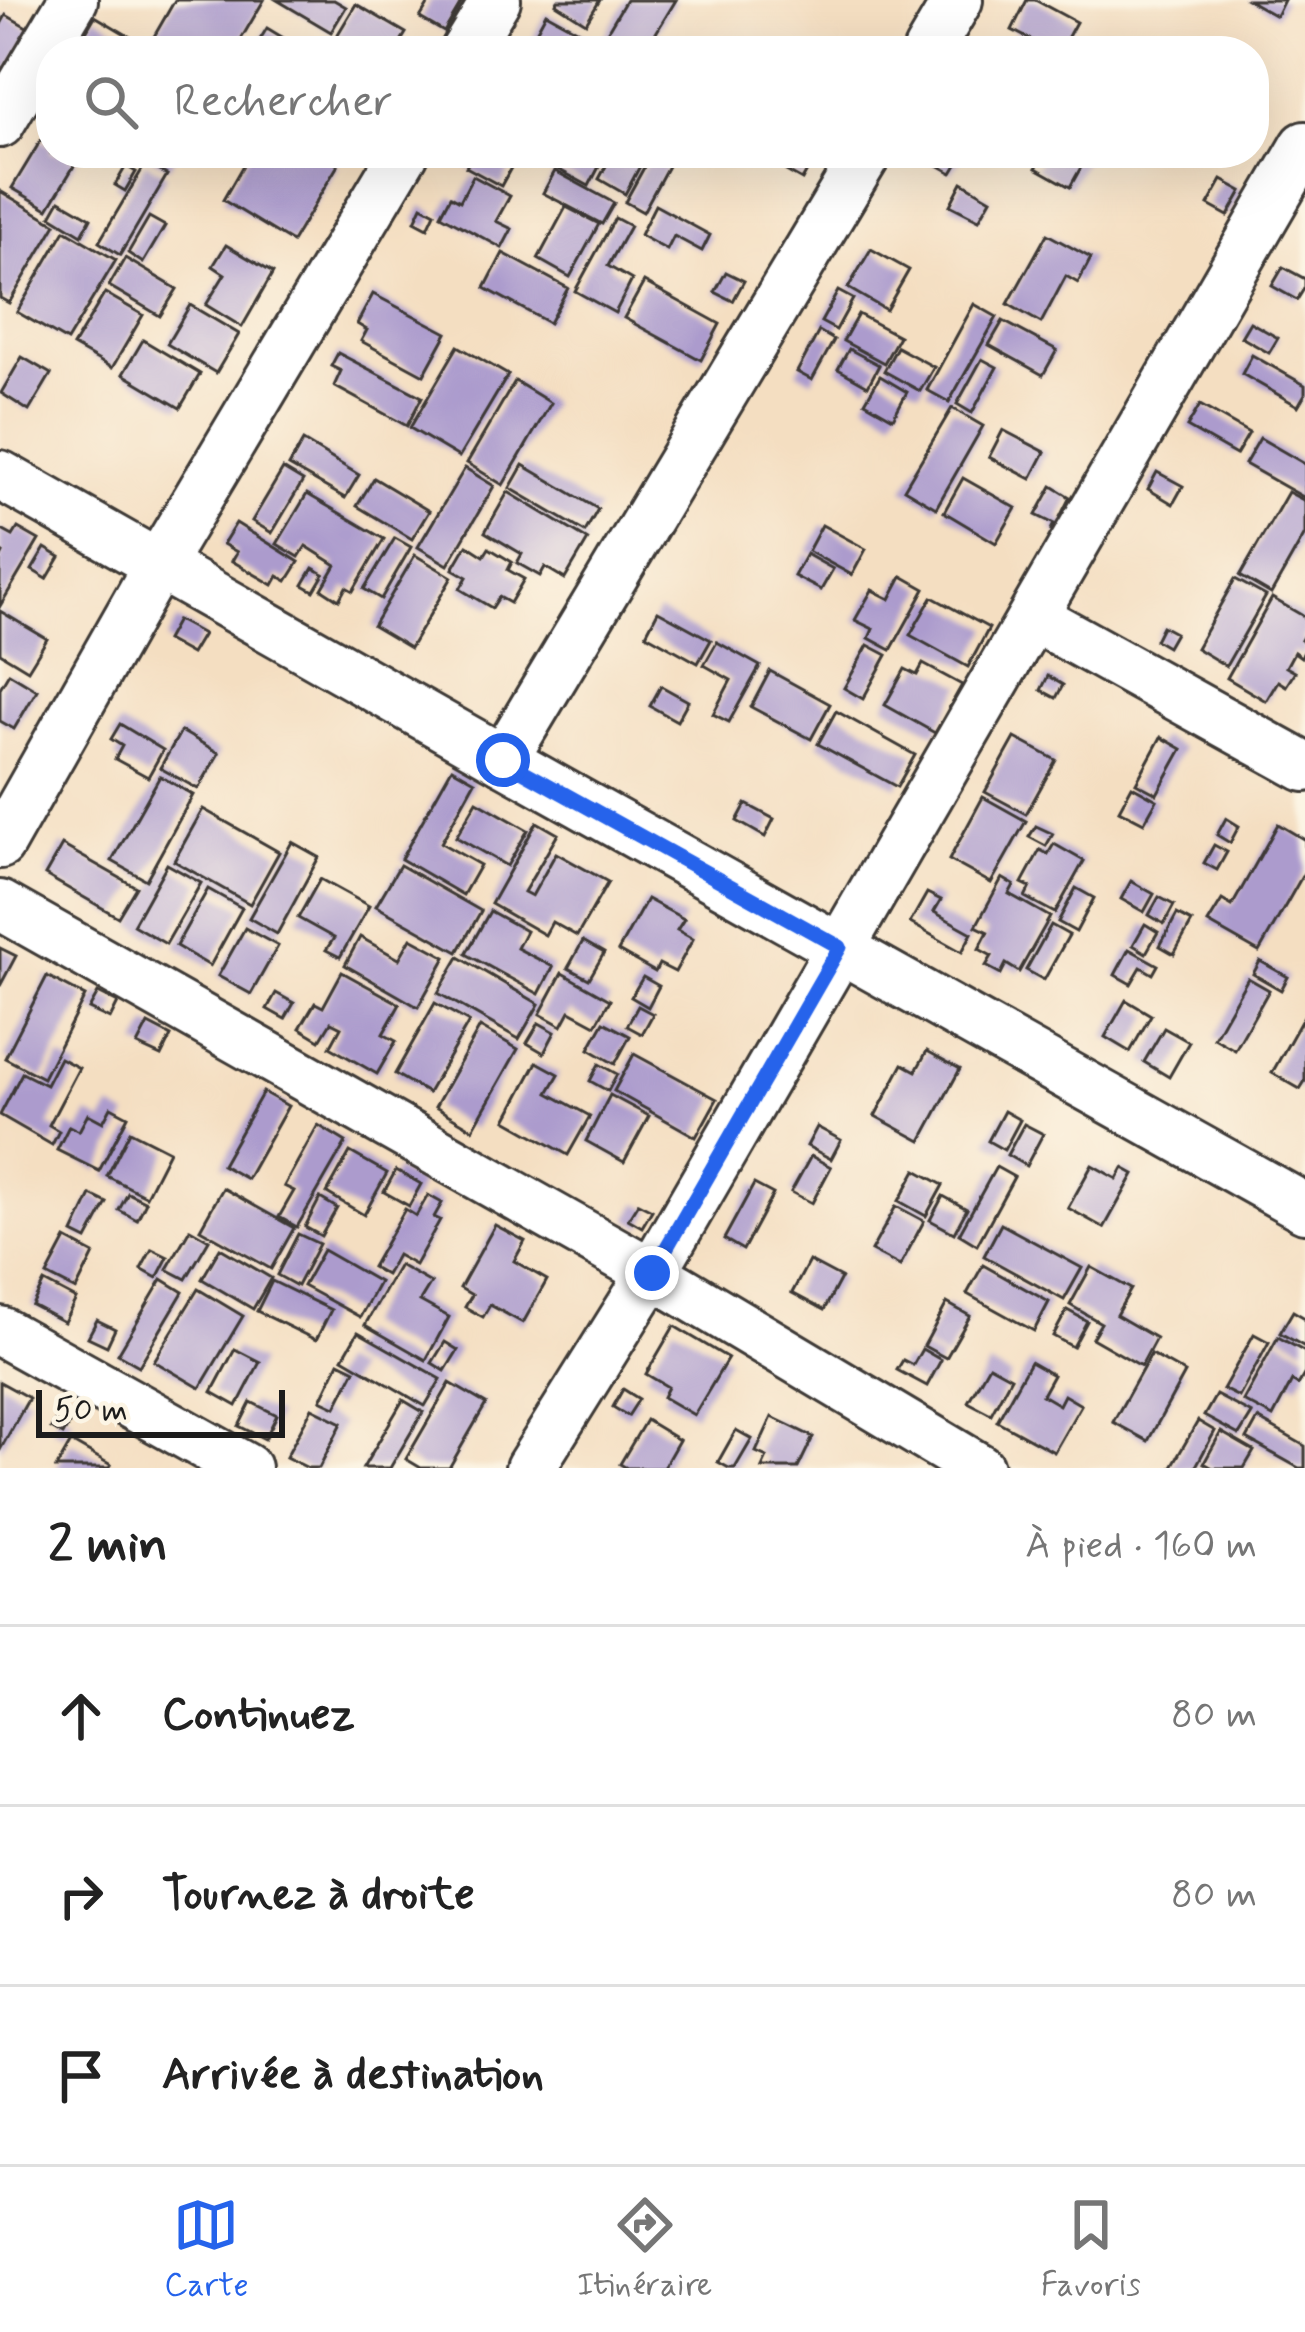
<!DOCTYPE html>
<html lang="fr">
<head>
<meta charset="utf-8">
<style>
	body { margin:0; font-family:Mynerve,sans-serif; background:#f6f6f6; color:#222 }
	.scale { position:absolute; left:36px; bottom:30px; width:249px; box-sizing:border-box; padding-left:12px; border:6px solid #1c1c1c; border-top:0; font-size:33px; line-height:42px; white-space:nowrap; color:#1c1c1c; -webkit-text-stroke:9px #fcf5e5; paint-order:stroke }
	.stop { position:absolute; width:36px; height:36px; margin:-27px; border:9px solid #2563eb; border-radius:50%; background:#fff }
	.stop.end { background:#2563eb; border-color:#fff; box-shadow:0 3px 12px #0008 }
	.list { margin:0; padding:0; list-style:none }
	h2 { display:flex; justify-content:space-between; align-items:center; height:156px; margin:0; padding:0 48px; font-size:51px }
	h2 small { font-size:39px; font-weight:400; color:#767676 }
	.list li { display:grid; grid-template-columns:78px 1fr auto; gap:36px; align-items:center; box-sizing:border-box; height:180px; padding:0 48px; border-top:3px solid #e0e0e0 }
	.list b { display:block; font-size:45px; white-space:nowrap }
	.list em { font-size:39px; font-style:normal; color:#767676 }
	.icon { flex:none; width:66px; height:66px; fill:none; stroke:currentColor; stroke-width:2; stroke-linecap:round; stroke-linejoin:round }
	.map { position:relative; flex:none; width:1305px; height:1468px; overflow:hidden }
	.search { position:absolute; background:#fff; box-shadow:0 12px 48px #0002; left:36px; right:36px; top:36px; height:132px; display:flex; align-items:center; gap:30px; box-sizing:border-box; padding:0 42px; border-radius:48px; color:#767676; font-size:45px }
	.sheet { height:696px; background:#fff }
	nav { display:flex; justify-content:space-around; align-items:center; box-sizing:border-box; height:168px; border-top:3px solid #e0e0e0; background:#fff; font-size:33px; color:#767676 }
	nav a { display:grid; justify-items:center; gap:6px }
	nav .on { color:#2563eb }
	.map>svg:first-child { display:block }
</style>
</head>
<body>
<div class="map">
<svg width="1305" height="1468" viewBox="0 0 1305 1468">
	<rect width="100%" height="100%" fill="#fcf5e5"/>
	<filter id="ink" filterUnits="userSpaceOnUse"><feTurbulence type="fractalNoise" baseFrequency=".00833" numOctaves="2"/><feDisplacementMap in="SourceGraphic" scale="24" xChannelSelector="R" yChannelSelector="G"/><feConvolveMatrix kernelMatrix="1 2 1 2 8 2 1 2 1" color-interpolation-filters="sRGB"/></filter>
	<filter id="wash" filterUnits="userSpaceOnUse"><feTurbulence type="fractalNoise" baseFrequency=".004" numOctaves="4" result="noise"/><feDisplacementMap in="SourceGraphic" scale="48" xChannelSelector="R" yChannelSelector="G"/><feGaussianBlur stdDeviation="2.7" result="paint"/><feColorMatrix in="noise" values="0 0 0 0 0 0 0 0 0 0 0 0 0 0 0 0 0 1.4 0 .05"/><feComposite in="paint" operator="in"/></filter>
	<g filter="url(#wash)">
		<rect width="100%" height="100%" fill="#f4dec1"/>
		<g id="blocks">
			<g fill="#ac9bcd">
				<path d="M175,0H264L234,51H171L152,40Z"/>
				<path d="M277,0H334L346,7L331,32Z"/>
				<path d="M431,0H463L444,32L420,18Z"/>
				<path d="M558,0H600L586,23L556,4Z"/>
				<path d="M626,0H676L645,51H626L604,37Z"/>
				<path d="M1027,0H1035L1076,22L1060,51H1053L1012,30Z"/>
				<path d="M1248,0H1284L1276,16Z"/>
				<path d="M356,4L406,33L395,51H355L335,39Z"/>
				<path d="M546,13L597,41L592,51H559L533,37Z"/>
				<path d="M6,15L32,30L0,83V26Z"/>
				<path d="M95,16L154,51H79L76,49Z"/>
				<path d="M267,28L305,51H253Z"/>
				<path d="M41,140L51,146V153H63L77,161L48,209L12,188Z"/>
				<path d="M143,153H177L169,168Z"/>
				<path d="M250,153H317L338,165L292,242L223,200Z"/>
				<path d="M474,153H492L513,164L501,186L466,167Z"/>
				<path d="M528,153H592L603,159L589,186Z"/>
				<path d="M613,153H647L625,194L599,179Z"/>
				<path d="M652,153H675L643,212L625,202Z"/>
				<path d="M795,153H817L802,180L786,171Z"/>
				<path d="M924,153H964L952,173L922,156Z"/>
				<path d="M1045,153H1089L1070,187L1036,168Z"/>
				<path d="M146,163L167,175L120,255L99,242Z"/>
				<path d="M126,166L136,172L125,191L115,185Z"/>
				<path d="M555,171L614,203L602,224L543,193Z"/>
				<path d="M473,176L510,196L496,221L512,229L502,248L441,215L451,196L460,201Z"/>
				<path d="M1222,180L1242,191L1228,216L1208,205Z"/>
				<path d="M962,182L991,199L979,220L950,205Z"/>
				<path d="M0,191L56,224L9,303L0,298Z"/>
				<path d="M60,200L91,218L82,235L51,216Z"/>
				<path d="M655,205L710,235L702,251L674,236L667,250L640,235Z"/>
				<path d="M422,206L435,213L428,228L415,221Z"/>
				<path d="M566,207L599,224L570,277L538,259Z"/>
				<path d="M149,217L165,226L143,263L128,253Z"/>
				<path d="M615,218L630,226L608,266L632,280L615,313L575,291Z"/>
				<path d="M65,230L116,260L67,341L17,312Z"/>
				<path d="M1047,234L1091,258L1078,283L1066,276L1041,323L1008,304Z"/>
				<path d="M226,245L273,273L242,327L206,305L225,274L213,266Z"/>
				<path d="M871,249L909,270L886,310L848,288Z"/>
				<path d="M503,253L568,288L549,323L485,288Z"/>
				<path d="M125,258L177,289L160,316L109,286Z"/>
				<path d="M1283,267L1305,279V287L1297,300L1272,286Z"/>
				<path d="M726,272L744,281L733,301L715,292Z"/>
				<path d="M644,282L720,324L701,360L624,318Z"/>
				<path d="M838,291L853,299L836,330L821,322Z"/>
				<path d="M105,293L143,315L112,368L73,346Z"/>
				<path d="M373,294L447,333L424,375L361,341L367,330L357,324Z"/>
				<path d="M974,304L997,317L949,402L927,390Z"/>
				<path d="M190,305L239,334L216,373L167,344Z"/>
				<path d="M858,314L899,336L884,363L843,341Z"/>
				<path d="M1003,321L1057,350L1043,375L989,345Z"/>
				<path d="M1250,322L1278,338L1269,353L1241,337Z"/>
				<path d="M819,331L834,340L812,380L797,372Z"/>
				<path d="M143,340L200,374L180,408L123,374Z"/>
				<path d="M458,346L508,375L459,457L410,428Z"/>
				<path d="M897,347L934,367L920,391L884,371Z"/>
				<path d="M849,349L879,365L868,386L838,369Z"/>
				<path d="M338,353L422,397L407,426L334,386L341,371L331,366Z"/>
				<path d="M1252,355L1305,385V394L1298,406L1242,374Z"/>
				<path d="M22,357L51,374L29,411L1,393Z"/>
				<path d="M982,359L997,367L972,413L957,404Z"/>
				<path d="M880,376L907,392L893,418L865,402Z"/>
				<path d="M515,381L551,403L503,485L467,463Z"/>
				<path d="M1200,405L1249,433L1236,455L1187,427Z"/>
				<path d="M952,408L983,426L936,508L904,489Z"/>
				<path d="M1003,430L1045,452L1031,479L989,457Z"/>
				<path d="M1260,438L1305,464V498L1245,464Z"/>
				<path d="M303,441L359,475L345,498L289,466Z"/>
				<path d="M523,465L598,509L585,532L510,488Z"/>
				<path d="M465,468L494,486L448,565L418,547Z"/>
				<path d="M283,469L303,481L272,533L252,521Z"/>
				<path d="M1157,472L1183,486L1173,504L1148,489Z"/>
				<path d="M374,478L429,511L412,539L357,506Z"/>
				<path d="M963,478L1016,508L996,543L944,512Z"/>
				<path d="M1052,486L1070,497L1059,519L1068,524L1062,536L1051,530L1054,524L1036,515Z"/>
				<path d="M508,492L588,540L565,579L545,567L540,576L517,563L522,554L485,532Z"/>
				<path d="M1288,492L1305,501V534L1271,594L1240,576Z"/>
				<path d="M307,494L384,539L353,591L346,587L339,600L322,589L336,565L306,546L299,557L277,544Z"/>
				<path d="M236,523L299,562L287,581L278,576L273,585L232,561L237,552L223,544Z"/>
				<path d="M822,525L866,549L852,575L808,551Z"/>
				<path d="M18,528L39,540L0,606V559L3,553L0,551V529L13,536Z"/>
				<path d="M395,538L411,547L381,599L364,589Z"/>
				<path d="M467,545L484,556L489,548L512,562L508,570L524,579L510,603L499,597L492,608L460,589L467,577L453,569Z"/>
				<path d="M45,548L60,557L47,579L32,570Z"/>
				<path d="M806,554L833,569L821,590L794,576Z"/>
				<path d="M415,555L452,577L410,648L373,626Z"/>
				<path d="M313,568L324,574L314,591L303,585Z"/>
				<path d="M902,576L925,589L891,650L869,638L873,629L855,620L872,590L890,599Z"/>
				<path d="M1235,579L1266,596L1226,666L1196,648Z"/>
				<path d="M932,597L989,628L968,667L910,635Z"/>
				<path d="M1272,598L1305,617V633L1301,640L1305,642V650L1301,657L1294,652L1286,667L1295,672L1286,686L1278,681L1266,701L1227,678Z"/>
				<path d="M0,611L47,639L28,670L0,653Z"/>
				<path d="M658,611L711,640L698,663L646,634Z"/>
				<path d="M177,620L203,634L191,654L166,640Z"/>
				<path d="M1162,626L1175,633L1167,647L1155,640Z"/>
				<path d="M717,642L760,666L729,722L713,714L731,680L704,665Z"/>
				<path d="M868,645L887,655L863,699L844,688Z"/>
				<path d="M923,664L962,685L935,733L885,705L905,669L917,675Z"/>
				<path d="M770,671L830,704L811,739L751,707Z"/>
				<path d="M9,673L37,690L14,729L0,721V688Z"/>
				<path d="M1048,676L1063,685L1056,698L1041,690Z"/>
				<path d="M661,686L688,701L677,721L650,706Z"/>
				<path d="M836,711L915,755L897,787L818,744Z"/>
				<path d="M120,724L163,750L148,777L115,759L122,746L111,739Z"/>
				<path d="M181,731L219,753L198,789L160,768Z"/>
				<path d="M1161,737L1182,749L1157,794L1136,783Z"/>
				<path d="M1015,738L1056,760L1026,814L985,792Z"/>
				<path d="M452,768L475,781L441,843L480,865L463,895L401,859Z"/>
				<path d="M160,776L193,795L146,880L112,861Z"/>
				<path d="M1132,786L1157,800L1144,823L1119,810Z"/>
				<path d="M983,797L1026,821L991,883L949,860Z"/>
				<path d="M477,801L528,830L507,866L456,837Z"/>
				<path d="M746,804L774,819L765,837L737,821Z"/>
				<path d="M203,809L279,852L250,904L174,861Z"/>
				<path d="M1226,818L1239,826L1230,843L1217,835Z"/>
				<path d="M537,822L558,834L524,892L532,896L556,853L608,882L577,936L552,922L545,935L491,904Z"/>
				<path d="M1278,824L1305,840V871L1259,952L1208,923L1222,900L1232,906Z"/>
				<path d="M1036,826L1053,834L1046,846L1029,837Z"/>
				<path d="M292,842L319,857L277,934L249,918Z"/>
				<path d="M1054,844L1084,861L1055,913L1025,897L1030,887L1022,883L1040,850L1048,854Z"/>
				<path d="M62,845L136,887L118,917L45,875Z"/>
				<path d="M1214,845L1227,852L1217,870L1204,863Z"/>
				<path d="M167,864L201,883L166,944L133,925Z"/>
				<path d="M400,865L481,911L458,952L376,906Z"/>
				<path d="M1002,878L1014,885L1009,894L1050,917L1019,972L1006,964L1001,974L986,966L992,956L979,949L988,932L976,926Z"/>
				<path d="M320,879L369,906L340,957L326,950L334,938L298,918Z"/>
				<path d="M1131,881L1154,894L1144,912L1121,899Z"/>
				<path d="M1076,888L1094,898L1076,932L1058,922Z"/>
				<path d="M208,889L242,908L210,966L176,946Z"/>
				<path d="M927,893L941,900L934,912L972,933L962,952L910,923Z"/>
				<path d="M1159,897L1174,905L1164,924L1149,915Z"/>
				<path d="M647,899L684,919L677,930L693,939L675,972L659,964L655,972L618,951Z"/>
				<path d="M490,911L526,931L517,948L553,967L539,994L466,954Z"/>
				<path d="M1177,914L1192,922L1174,954L1160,946Z"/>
				<path d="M1145,924L1158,932L1146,953L1133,945Z"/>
				<path d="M1051,925L1069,935L1044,980L1026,970Z"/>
				<path d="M245,928L278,946L251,994L218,976Z"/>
				<path d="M360,937L399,959L411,938L446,957L418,1007L345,965Z"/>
				<path d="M583,941L604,953L589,979L568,968Z"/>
				<path d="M0,948L16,956L0,986Z"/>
				<path d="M1129,949L1158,965L1153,974L1141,967L1131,984L1115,975Z"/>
				<path d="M459,957L539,1004L519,1039L438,993Z"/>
				<path d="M1260,961L1288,977L1281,990L1253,974Z"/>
				<path d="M342,972L400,1004L383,1034L396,1041L377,1074L330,1047L341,1027L331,1022L320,1040L300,1028L315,1003L323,1007Z"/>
				<path d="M562,973L610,1000L596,1025L570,1011L562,1026L540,1014Z"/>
				<path d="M47,976L85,996L43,1078L5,1058Z"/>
				<path d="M643,977L659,986L648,1007L631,997Z"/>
				<path d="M1248,978L1269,990L1235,1050L1214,1038Z"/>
				<path d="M98,993L118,1003L110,1019L89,1009Z"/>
				<path d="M276,993L294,1003L285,1019L267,1009Z"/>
				<path d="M1126,1000L1151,1015L1130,1052L1105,1037Z"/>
				<path d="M435,1003L469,1022L428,1093L395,1074Z"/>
				<path d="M638,1006L653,1014L642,1034L627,1026Z"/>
				<path d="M1305,1014V1081L1300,1089L1272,1073Z"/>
				<path d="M604,1022L630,1036L615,1064L589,1049Z"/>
				<path d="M539,1023L555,1032L544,1053L527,1043Z"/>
				<path d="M148,1024L171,1036L161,1056L137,1045Z"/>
				<path d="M480,1027L518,1049L473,1129L435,1107Z"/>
				<path d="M1164,1028L1189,1042L1169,1077L1144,1062Z"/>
				<path d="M927,1051L960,1069L921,1141L875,1116L903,1064L916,1071Z"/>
				<path d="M634,1054L717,1099L696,1137L614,1091Z"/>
				<path d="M60,1058L79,1068L49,1125L59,1131L52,1145L0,1115L22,1073L46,1085Z"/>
				<path d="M537,1062L559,1074L548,1093L590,1116L568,1155L506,1120Z"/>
				<path d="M599,1064L617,1074L608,1091L590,1081Z"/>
				<path d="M263,1092L288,1106L247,1179L222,1165Z"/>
				<path d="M610,1095L649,1116L624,1162L586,1141Z"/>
				<path d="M111,1107L128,1116L99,1171L57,1150L69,1126L79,1131L88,1114L103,1122Z"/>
				<path d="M1004,1111L1020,1120L1004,1150L988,1141Z"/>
				<path d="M1024,1124L1043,1134L1026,1166L1007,1155Z"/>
				<path d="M318,1125L346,1142L297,1227L279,1217L294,1191L284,1186Z"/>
				<path d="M817,1127L841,1140L831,1159L807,1146Z"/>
				<path d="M130,1131L169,1151L146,1196L107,1176Z"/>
				<path d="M350,1152L387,1173L364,1215L327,1193Z"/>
				<path d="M811,1156L831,1167L812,1203L791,1192Z"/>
				<path d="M1092,1165L1117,1179L1123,1168L1134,1174L1104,1228L1068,1208Z"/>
				<path d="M996,1167L1014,1177L977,1245L959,1234Z"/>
				<path d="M396,1170L421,1184L409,1206L384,1192Z"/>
				<path d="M916,1170L943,1185L926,1216L899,1201Z"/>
				<path d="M754,1184L773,1194L743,1250L724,1239Z"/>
				<path d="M223,1188L294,1228L271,1269L200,1229Z"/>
				<path d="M128,1193L146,1202L137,1220L119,1210Z"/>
				<path d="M91,1195L107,1203L87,1240L73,1233Z"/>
				<path d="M428,1195L442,1203L434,1217L440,1220L415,1265L397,1255L386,1275L372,1267L405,1209L416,1216Z"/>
				<path d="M943,1196L967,1209L954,1233L930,1220Z"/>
				<path d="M320,1198L337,1208L321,1236L305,1227Z"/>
				<path d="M638,1203L652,1210L642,1227L628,1219Z"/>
				<path d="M896,1206L924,1221L900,1266L871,1251Z"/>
				<path d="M1001,1224L1082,1268L1064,1300L984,1256Z"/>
				<path d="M495,1225L525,1241L514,1261L547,1280L523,1323L490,1305L483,1317L465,1307L472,1295L460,1288Z"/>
				<path d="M190,1229L209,1240L186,1279L167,1269Z"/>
				<path d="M298,1234L319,1244L297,1286L277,1275Z"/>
				<path d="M66,1239L94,1254L76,1290L47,1275Z"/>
				<path d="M220,1248L271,1278L253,1309L202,1279Z"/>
				<path d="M152,1249L168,1257L157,1278L141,1269Z"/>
				<path d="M323,1250L379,1282L360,1317L303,1286Z"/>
				<path d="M809,1261L841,1278L824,1310L792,1293Z"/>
				<path d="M399,1265L431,1283L420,1301L449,1317L426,1360L365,1325Z"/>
				<path d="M983,1265L1049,1302L1034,1331L967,1294Z"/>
				<path d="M1091,1267L1131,1289L1116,1315L1156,1338L1141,1366L1092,1338L1101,1323L1070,1305Z"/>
				<path d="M162,1279L183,1292L139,1366L118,1354Z"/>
				<path d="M272,1281L331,1310L316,1340L257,1311Z"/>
				<path d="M44,1282L76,1299L64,1322L32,1305Z"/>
				<path d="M198,1289L243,1316L200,1388L154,1361Z"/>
				<path d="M947,1303L970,1316L946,1358L924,1346Z"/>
				<path d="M1067,1310L1087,1321L1073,1347L1053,1336Z"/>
				<path d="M1293,1311L1305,1318V1347L1280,1333Z"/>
				<path d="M97,1320L115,1329L107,1346L88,1337Z"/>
				<path d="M674,1326L728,1358L694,1415L663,1397L668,1387L646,1374Z"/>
				<path d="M358,1332L441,1379L425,1406L343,1358Z"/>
				<path d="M1254,1334L1269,1342L1239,1397L1223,1389Z"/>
				<path d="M1278,1337L1305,1352V1373L1298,1385L1292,1381L1273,1417L1243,1401Z"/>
				<path d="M445,1342L458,1350L445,1371L432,1363Z"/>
				<path d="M235,1349L260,1362L237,1406L212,1392Z"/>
				<path d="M922,1349L941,1360L927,1386L897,1370L903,1360L913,1365Z"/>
				<path d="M1151,1354L1185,1373L1148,1441L1113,1422Z"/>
				<path d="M339,1362L355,1370L336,1407L321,1400Z"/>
				<path d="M1030,1362L1053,1375L1042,1395L1059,1405L1064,1395L1081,1405L1054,1452L997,1421Z"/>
				<path d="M989,1365L1011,1377L991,1414L968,1402Z"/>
				<path d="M0,1382L29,1398L0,1450Z"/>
				<path d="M450,1383L486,1404L449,1468H421L406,1459Z"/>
				<path d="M623,1389L639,1399L628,1416L613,1407Z"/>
				<path d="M1216,1395L1252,1414L1239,1435L1204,1416Z"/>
				<path d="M403,1400L423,1412L390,1468H363Z"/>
				<path d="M251,1402L277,1415L265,1439L239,1426Z"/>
				<path d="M312,1408L342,1423L319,1468H308L286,1457Z"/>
				<path d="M60,1412L72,1419L63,1435L51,1428Z"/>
				<path d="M772,1417L813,1437L798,1468H762L767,1457L756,1452Z"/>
				<path d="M1258,1419L1305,1446V1468H1299L1247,1439Z"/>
				<path d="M646,1420L679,1440L663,1468H627L620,1464Z"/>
				<path d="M1198,1421L1215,1431L1195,1468H1171Z"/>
				<path d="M736,1430L752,1439L735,1468H729L718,1462Z"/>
				<path d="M1221,1432L1254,1451L1244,1468H1213L1204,1463Z"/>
				<path d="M71,1442L111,1465L109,1468H56Z"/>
			</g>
		</g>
	</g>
	<g filter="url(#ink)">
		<use href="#blocks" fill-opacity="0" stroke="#3c3935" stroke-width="3"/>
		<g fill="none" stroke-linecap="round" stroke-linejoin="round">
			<defs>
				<g id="minor">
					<path d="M465,51L496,0"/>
					<path d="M928,51L958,0"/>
					<path d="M0,123L73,0"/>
					<path d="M0,475L503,760L1305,1208"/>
					<path d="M1034,617L1305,767"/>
					<path d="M503,760L867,153"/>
					<path d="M0,844L158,565L404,153"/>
					<path d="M0,905L652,1273L979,1468"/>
					<path d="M0,1331L246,1468"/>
					<path d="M530,1468L652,1273L1305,146"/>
				</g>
			</defs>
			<use href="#minor" stroke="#3c3935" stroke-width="54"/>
			<use href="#minor" stroke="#fff" stroke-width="48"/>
		</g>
	</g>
	<g fill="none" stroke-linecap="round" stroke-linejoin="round" filter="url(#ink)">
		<path stroke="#2563eb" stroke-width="15" d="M503,760L840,947L652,1273"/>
	</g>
</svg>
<div class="scale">50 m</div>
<div class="stop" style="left:503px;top:760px"></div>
<div class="stop end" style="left:652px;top:1273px"></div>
<div class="search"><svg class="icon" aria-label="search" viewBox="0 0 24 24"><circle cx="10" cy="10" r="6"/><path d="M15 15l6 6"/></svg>Rechercher</div>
</div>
<section class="sheet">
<h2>2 min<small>À pied · 160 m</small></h2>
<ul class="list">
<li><svg class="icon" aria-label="ahead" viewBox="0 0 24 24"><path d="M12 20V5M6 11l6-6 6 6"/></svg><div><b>Continuez</b></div><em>80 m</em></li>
<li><svg class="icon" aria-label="right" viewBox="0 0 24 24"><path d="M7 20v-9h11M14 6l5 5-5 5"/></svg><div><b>Tournez à droite</b></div><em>80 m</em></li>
<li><svg class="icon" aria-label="arrive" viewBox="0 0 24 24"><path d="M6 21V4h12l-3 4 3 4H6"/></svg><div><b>Arrivée à destination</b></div></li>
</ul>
</section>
<nav>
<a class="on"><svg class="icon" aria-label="map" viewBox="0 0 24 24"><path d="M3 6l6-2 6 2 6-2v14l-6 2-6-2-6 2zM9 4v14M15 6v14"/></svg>Carte</a>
<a><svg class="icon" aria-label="directions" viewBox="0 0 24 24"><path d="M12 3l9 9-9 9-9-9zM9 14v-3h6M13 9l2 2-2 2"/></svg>Itinéraire</a>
<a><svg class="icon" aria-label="saved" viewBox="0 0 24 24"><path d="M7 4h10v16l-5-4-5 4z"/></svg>Favoris</a>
</nav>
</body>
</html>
